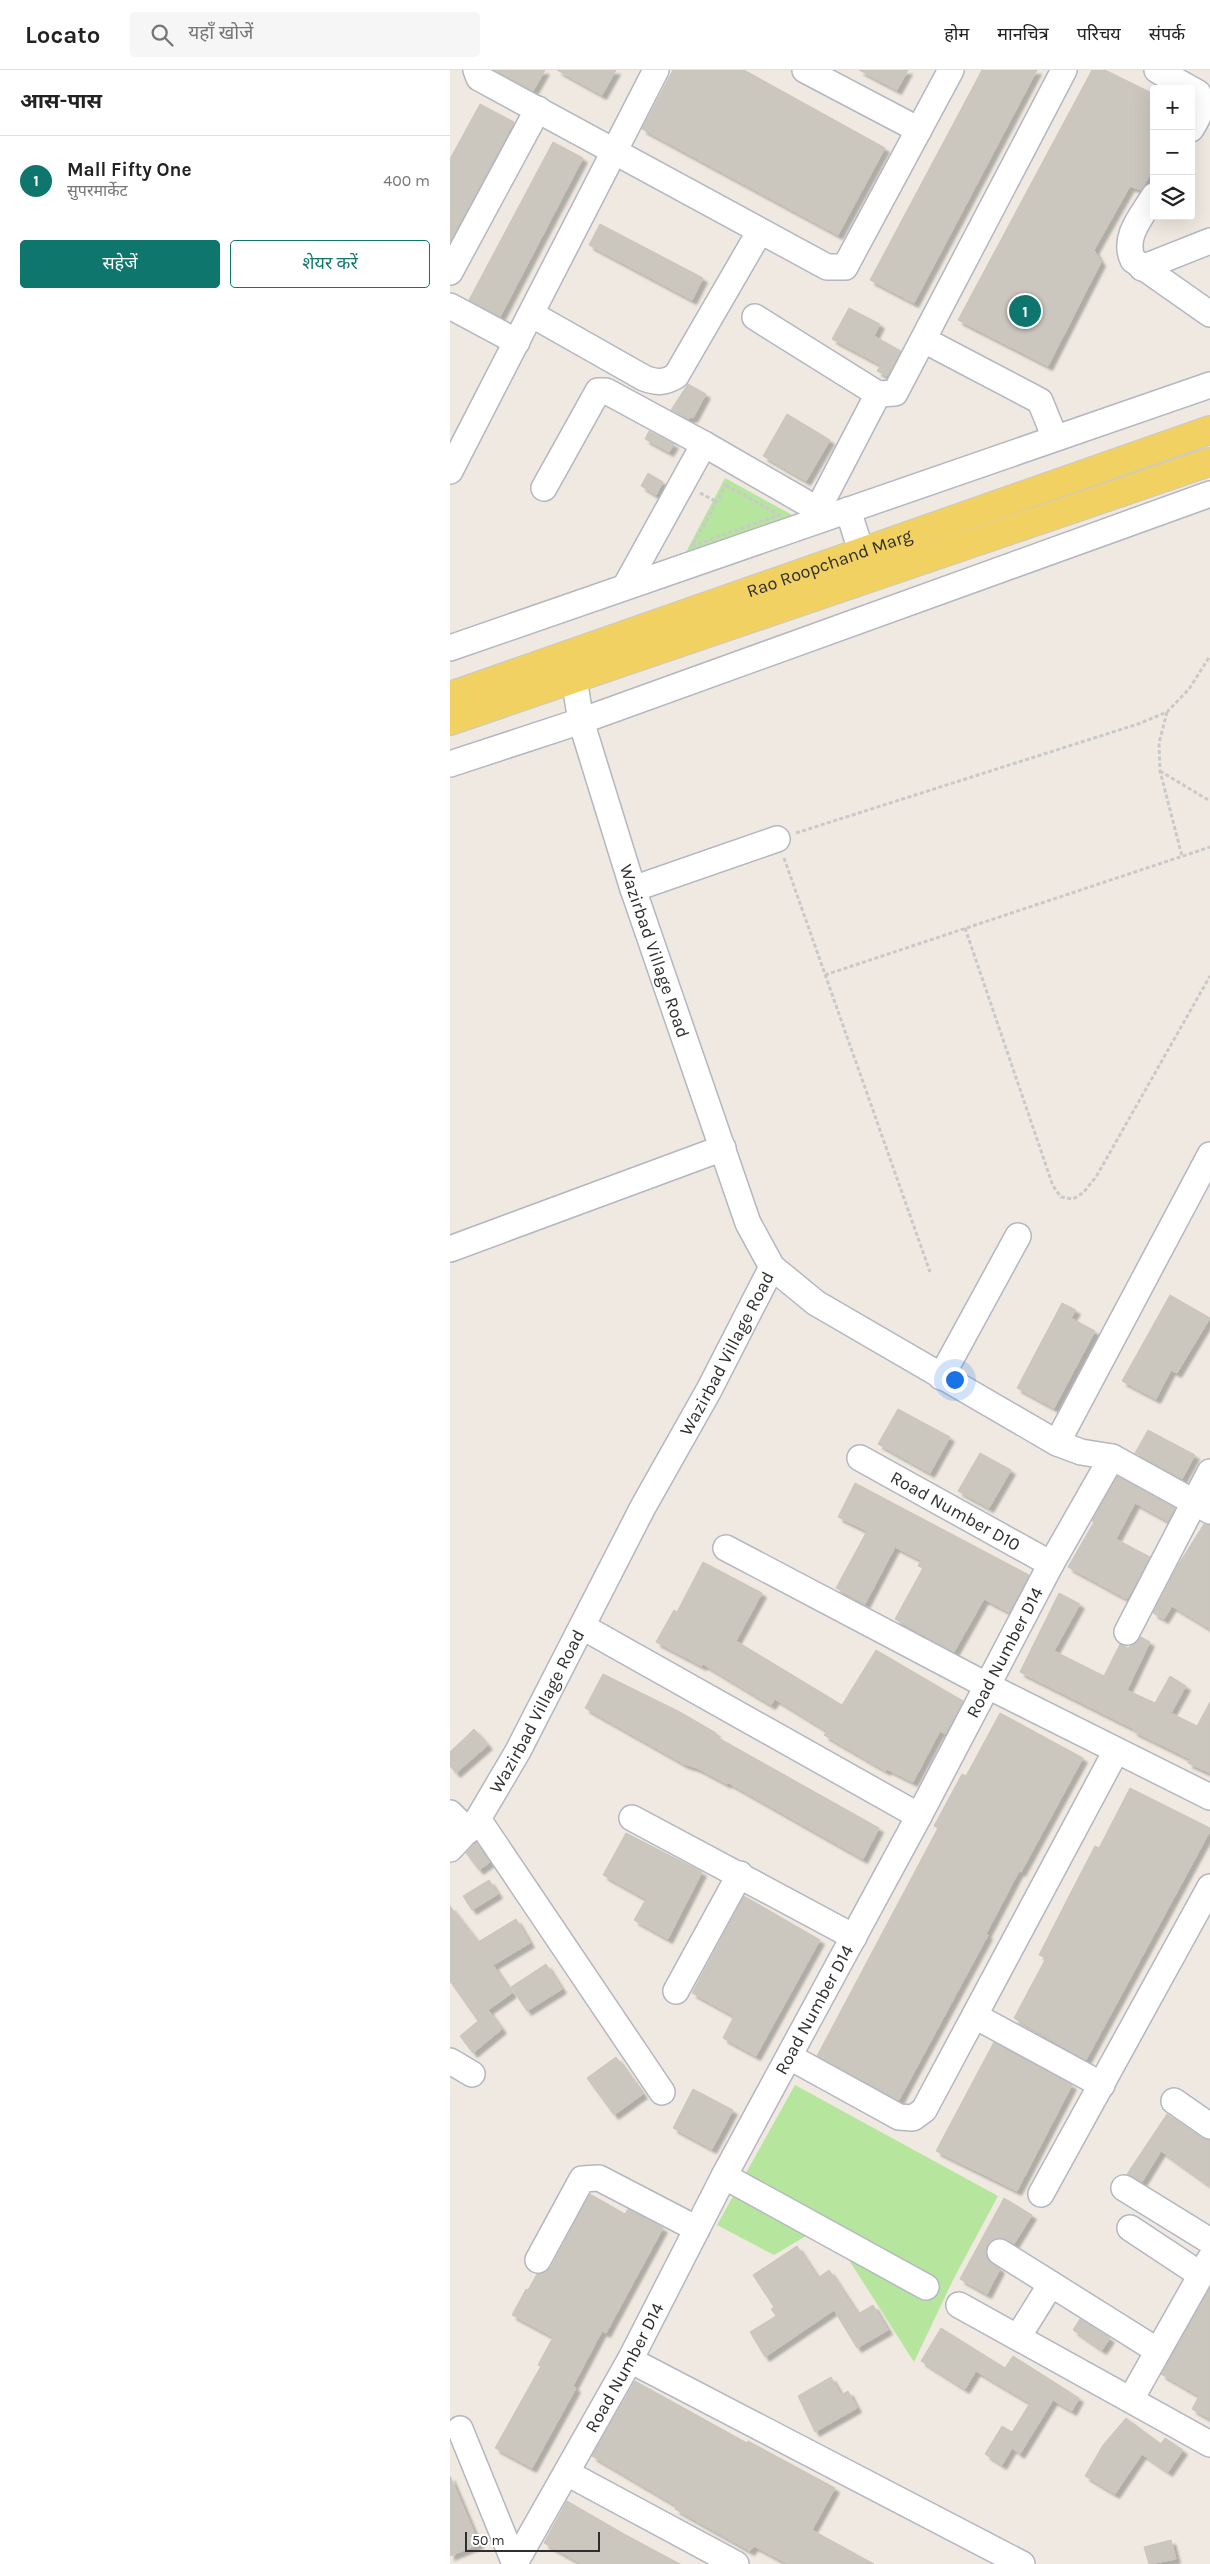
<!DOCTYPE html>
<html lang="hi">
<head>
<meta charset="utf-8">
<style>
	body { margin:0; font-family:Karla,"Noto Sans Devanagari",sans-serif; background:#f6f6f6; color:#222 }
	.controls { position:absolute; right:15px; top:15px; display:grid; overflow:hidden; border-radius:5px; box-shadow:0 5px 20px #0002 }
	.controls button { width:45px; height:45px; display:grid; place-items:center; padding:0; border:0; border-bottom:1px solid #e0e0e0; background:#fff; color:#222; font:25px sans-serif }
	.scale { position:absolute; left:15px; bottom:12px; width:135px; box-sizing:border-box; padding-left:5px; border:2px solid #2e2e2e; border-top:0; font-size:14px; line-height:18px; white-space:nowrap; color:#2e2e2e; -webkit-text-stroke:4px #fff; paint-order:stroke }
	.you { position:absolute; left:504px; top:1309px; width:18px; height:18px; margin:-12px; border:4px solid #fff; border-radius:50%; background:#1a73e8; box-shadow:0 0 0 8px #1a73e833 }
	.badge { display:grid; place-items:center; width:32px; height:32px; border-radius:50%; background:#0f766e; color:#fff; font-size:16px; font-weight:700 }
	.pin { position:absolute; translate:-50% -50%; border:2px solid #fff; box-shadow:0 1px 5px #0006 }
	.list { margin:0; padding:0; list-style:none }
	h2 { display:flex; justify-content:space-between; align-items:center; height:65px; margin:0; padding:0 20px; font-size:21px }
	h2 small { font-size:16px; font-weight:400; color:#767676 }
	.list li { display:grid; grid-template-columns:32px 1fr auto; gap:15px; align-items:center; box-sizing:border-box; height:90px; padding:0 20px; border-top:1px solid #e0e0e0 }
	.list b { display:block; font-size:19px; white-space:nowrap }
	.list p { margin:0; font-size:16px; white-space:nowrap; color:#767676 }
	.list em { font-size:16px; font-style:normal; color:#767676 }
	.actions { display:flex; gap:10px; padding:15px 20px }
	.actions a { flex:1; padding:11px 0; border:1px solid #0f766e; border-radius:5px; text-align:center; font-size:18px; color:#0f766e }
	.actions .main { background:#0f766e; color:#fff }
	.icon { flex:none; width:28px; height:28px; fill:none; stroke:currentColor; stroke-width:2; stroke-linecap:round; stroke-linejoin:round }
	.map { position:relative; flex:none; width:760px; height:2494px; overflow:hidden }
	header { display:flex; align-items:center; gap:30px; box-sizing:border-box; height:70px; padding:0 25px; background:#fff; border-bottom:1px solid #e0e0e0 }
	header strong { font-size:24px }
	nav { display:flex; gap:28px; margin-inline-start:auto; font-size:18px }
	.search { width:350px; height:45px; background:#f6f6f6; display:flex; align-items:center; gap:12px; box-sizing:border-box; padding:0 18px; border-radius:5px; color:#767676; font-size:19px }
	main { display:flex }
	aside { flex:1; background:#fff }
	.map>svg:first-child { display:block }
</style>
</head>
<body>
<header>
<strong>Locato</strong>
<div class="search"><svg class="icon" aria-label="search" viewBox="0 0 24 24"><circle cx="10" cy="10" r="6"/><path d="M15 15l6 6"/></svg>यहाँ खोजें</div>
<nav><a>होम</a><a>मानचित्र</a><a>परिचय</a><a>संपर्क</a></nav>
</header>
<main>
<aside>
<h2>आस-पास<small></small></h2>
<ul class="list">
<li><span class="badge">1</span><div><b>Mall Fifty One</b><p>सुपरमार्केट</p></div><em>400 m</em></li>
</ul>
<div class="actions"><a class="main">सहेजें</a><a>शेयर करें</a></div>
</aside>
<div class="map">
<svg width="760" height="2494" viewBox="0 0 760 2494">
	<defs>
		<filter id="shadow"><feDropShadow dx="4.5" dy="4.5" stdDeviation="1" flood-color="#0004"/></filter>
	</defs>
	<rect width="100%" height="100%" fill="#efe9e1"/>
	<g fill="#b6e59e">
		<path d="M275,408L344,446L235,484Z"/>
		<path d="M345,2015L548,2126L504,2208L464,2292L376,2154L324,2185L267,2155Z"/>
	</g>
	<g fill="#cbc7bf" stroke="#cbc5ba" filter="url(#shadow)">
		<path d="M44,0H95L83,21Z"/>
		<path d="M107,0H166L152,25Z"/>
		<path d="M223,0H294L435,78L388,165L192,59Z"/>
		<path d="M409,0H458L447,20Z"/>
		<path d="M532,0H587L464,233L420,210Z"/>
		<path d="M642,0H655L704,24V98L691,120L680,116L644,180L651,192L598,296L508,250Z"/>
		<path d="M30,34L64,52L0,172V89Z"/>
		<path d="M103,72L133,88L50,247L19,230Z"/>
		<path d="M150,154L253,208L242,230L139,175Z"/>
		<path d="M399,238L430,254L424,266L451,281L437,306L427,301L431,295L382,269Z"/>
		<path d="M238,314L256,324L243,348L240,347L239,349L221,340Z"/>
		<path d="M337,344L380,370L356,411L313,386Z"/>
		<path d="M199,361L224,374L219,382L195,369Z"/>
		<path d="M198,403L213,412L206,425L191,416Z"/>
		<path d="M720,1225L760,1248L727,1303L721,1300L706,1329L672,1311Z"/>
		<path d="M612,1233L626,1240L621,1248L645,1261L604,1338L567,1318Z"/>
		<path d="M448,1339L500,1367L480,1403L428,1374Z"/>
		<path d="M698,1360L745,1385L732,1409L685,1383Z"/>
		<path d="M530,1383L561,1400L539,1438L508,1421Z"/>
		<path d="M667,1406L725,1438L718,1451L685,1433L666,1469L700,1487L677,1529L618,1497L644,1452L642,1451Z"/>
		<path d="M405,1413L579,1505L559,1542L534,1529L504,1582L445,1549L473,1498L468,1496L471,1490L445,1477L415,1534L386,1518L417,1461L388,1447Z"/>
		<path d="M754,1454L760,1455V1559L722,1536L714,1549L703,1543L728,1495Z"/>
		<path d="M253,1492L312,1523L286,1571L392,1635L426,1580L513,1631L495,1664L490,1661L463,1712L437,1699L436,1701L374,1665L377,1661L325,1629L321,1635L253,1594L252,1596L206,1572L224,1540L227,1542Z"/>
		<path d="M609,1523L630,1534L604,1581L654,1606L670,1574L678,1578L691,1567L700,1572L677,1620L705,1633L720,1606L736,1616L721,1643L747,1656L760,1632V1703L738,1693L740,1689L683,1661L684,1659L570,1602Z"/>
		<path d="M153,1604L230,1642L266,1663L265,1666L429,1758L413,1789L277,1712V1714L247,1698L234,1694L135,1638Z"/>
		<path d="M550,1643L633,1688L571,1802L569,1801L536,1864L538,1865L449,2030L367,1986L488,1758L484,1756L512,1704L516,1706Z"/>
		<path d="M24,1659L38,1675L6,1703L0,1696V1682Z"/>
		<path d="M680,1718L760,1758V1761L636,1990L564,1948L596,1888L589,1885L619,1826L645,1776L649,1778Z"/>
		<path d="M176,1763L252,1802L218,1869L184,1850L196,1829L153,1805Z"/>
		<path d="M26,1772L40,1792L29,1800L16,1783Z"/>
		<path d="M39,1810L48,1824L22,1840L13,1826Z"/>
		<path d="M294,1826L370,1870L306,1986L273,1968L284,1946L242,1923Z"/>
		<path d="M0,1836L28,1872L66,1849L80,1873L43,1895L62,1923L38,1940L52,1959L23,1983L10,1966L28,1951L0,1911Z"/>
		<path d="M96,1894L112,1919L77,1941L61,1917Z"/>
		<path d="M544,1972L622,2015L567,2121L486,2081Z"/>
		<path d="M166,1987L193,2024L164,2045L137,2008Z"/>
		<path d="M243,2019L283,2040L262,2079L223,2058Z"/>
		<path d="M717,2044L752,2068L760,2070V2116L711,2081L692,2112L677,2104Z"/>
		<path d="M140,2124L175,2144L178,2139L213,2158L156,2263L152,2261L123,2316L126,2318L82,2398L45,2378L91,2296L88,2295L103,2267L62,2245L76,2219L78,2220L87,2204L95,2202L101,2197Z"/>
		<path d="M554,2128L582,2145L564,2174L550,2168L543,2170L538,2175L537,2188L550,2199L537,2224L510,2209Z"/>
		<path d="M347,2176L368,2208L379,2200L408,2244L423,2235L438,2260L407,2278L384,2240L315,2287L300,2262L326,2246L321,2239L324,2237L303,2205Z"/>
		<path d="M760,2218V2349L742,2339L749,2326L711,2304Z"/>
		<path d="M630,2249L660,2268L652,2280L623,2260Z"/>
		<path d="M491,2258L555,2298L563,2286L629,2328L622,2341L603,2330L570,2384L562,2378L552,2395L535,2384L552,2356L562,2362L580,2333L526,2301L515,2319L471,2291Z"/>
		<path d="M381,2307L391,2325L398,2321L407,2338L365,2362L348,2326Z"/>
		<path d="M185,2311L297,2373L298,2371L385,2418L362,2460L424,2494H338L304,2476L300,2481L225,2439L227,2436L142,2386Z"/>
		<path d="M676,2348L711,2374L715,2368L733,2380L718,2402L692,2384L665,2424L635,2406L653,2375Z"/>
		<path d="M0,2406L29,2474L0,2486Z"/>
		<path d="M117,2431L174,2464L230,2494H132L94,2473Z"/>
		<path d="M721,2470L726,2489L699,2494L694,2477Z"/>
	</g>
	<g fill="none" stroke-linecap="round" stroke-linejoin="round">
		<defs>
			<g id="minor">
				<path d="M26,0L29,8L377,197H395L501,0"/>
				<path d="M355,0L469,60"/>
				<path d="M707,0L748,23C754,38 749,46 741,59"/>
				<path d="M704,126C692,146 672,167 683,190L760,244"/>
				<path d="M692,198L760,171"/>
				<path d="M0,202L88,39"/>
				<path d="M0,236L67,272"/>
				<path d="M81,244L194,308C207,313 214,313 226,306L310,161"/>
				<path d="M305,247L428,324L445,323L614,0"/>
				<path d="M474,270L590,331L605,368"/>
				<path d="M0,401L206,0"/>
				<path d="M94,418L148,321H156L254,374"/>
				<path d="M368,439L428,324"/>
				<path d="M398,440L417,500"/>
				<path d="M175,517L254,374L379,446"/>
				<path d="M0,578L760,315"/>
				<path id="s1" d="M124,609L131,651L183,819L298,1153L322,1197L366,1233L607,1373L631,1382L662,1387L760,1441"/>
				<path d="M0,694L131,651L760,424"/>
				<path d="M183,819L327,769"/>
				<path d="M0,1179L273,1078"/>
				<path d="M491,1307L568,1166"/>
				<path d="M607,1373L760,1085"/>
				<path id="s2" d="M410,1388L601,1494"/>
				<path d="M276,1478L536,1615L760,1727"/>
				<path d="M133,1557L469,1746"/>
				<path d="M677,1562L760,1402"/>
				<path d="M0,1743L18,1761"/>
				<path d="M182,1748L404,1867"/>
				<path d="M28,1749L212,2022"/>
				<path id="s3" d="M0,1779L28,1749L68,1681L193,1437L259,1320L322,1197"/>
				<path d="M226,1921L290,1804"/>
				<path d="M525,1946L652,2015"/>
				<path d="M340,1987L449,2047L463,2048L474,2040L666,1681"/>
				<path d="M0,1991L22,2004"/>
				<path d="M724,2031L760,2056"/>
				<path d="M274,2106L476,2217"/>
				<path d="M674,2118L760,2171"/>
				<path d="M591,2124L760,1817"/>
				<path d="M680,2158L751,2205"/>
				<path d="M550,2182L708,2281"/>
				<path d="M88,2190L132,2109L149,2108L247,2159"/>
				<path d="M509,2235L760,2374"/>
				<path d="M568,2267L601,2214"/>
				<path d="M180,2290L572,2494"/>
				<path d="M681,2329L760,2189"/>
				<path d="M10,2359L65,2494"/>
				<path d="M117,2403L286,2494"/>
				<path id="s4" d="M65,2493L180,2290L274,2106L469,1746L601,1494L662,1387"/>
			</g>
			<g id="major">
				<path id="s5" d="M0,626L760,360"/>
				<path d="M0,651L760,392"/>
			</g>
		</defs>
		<use href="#minor" stroke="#b4b7c1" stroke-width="28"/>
		<use href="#major" stroke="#c9c9c9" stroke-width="30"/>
		<g stroke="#c9c9c9" stroke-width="3" stroke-dasharray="4 2.5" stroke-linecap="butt">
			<path d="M276,415L329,445L242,476Z"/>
			<path d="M250,423L267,432"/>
			<path d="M717,642L709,673L710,701L732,786"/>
			<path d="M710,701L760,731"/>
			<path d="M346,763L688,654L717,642L739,619L760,586"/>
			<path d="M334,788L480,1202"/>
			<path d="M515,858L603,1116L611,1127L623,1129L633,1123L646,1107L760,906"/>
			<path d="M375,905L760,777"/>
		</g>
		<use href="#minor" stroke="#fff" stroke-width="25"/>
		<use href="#major" stroke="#f2d163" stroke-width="28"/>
	</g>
	<g text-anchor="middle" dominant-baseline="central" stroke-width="4.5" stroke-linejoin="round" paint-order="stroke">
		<g font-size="18" fill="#2e2e2e" stroke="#fff">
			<text stroke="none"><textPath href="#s5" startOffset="402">Rao Roopchand Marg</textPath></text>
			<text stroke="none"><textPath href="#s1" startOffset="284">Wazirbad Village Road</textPath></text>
			<text stroke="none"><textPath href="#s3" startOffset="569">Wazirbad Village Road</textPath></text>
			<text stroke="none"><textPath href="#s2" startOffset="109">Road Number D10</textPath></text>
			<text stroke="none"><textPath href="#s4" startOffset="1034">Road Number D14</textPath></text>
			<text stroke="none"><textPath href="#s3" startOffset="164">Wazirbad Village Road</textPath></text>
			<text stroke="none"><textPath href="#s4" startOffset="629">Road Number D14</textPath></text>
			<text stroke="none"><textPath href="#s4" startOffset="224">Road Number D14</textPath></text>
		</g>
	</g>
</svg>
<div class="controls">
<button>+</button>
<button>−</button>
<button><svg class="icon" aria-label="layers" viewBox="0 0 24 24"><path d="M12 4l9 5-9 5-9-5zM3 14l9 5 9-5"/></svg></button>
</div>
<div class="scale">50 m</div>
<div class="you"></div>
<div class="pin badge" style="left:575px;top:241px">1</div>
</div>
</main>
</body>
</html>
